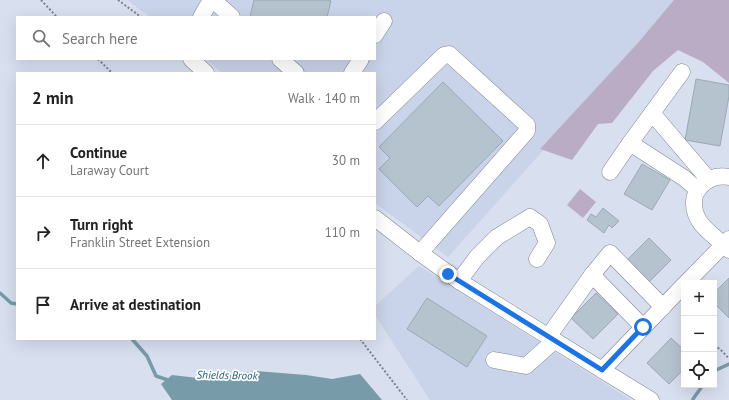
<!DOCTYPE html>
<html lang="en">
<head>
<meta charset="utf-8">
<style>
	body { margin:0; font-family:"PT Sans",sans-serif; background:#f2f2f2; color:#222 }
	.controls { position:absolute; right:12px; bottom:12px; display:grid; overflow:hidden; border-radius:0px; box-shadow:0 4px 16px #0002 }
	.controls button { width:36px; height:36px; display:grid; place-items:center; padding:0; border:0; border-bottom:1px solid #e0e0e0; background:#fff; color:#222; font:20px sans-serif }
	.stop { position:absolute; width:12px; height:12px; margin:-9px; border:3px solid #1a73e8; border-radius:50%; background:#fff }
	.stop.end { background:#1a73e8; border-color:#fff; box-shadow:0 1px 4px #0008 }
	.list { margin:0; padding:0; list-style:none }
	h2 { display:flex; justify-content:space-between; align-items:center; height:52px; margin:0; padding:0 16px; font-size:17px }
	h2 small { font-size:13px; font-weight:400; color:#767676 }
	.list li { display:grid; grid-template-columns:26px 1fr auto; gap:12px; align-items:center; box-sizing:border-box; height:72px; padding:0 16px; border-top:1px solid #e0e0e0 }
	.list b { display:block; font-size:15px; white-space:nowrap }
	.list p { margin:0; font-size:13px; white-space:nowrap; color:#767676 }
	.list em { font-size:13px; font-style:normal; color:#767676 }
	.icon { flex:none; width:22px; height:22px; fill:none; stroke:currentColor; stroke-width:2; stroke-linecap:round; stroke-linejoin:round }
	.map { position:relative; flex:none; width:729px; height:400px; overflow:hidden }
	.search { position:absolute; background:#fff; box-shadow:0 4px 16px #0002; left:16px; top:16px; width:360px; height:44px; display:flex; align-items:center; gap:10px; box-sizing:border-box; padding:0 14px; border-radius:0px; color:#767676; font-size:15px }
	.panel { position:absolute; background:#fff; box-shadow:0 4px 16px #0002; left:16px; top:72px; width:360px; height:268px; border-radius:0px }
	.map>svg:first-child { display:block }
</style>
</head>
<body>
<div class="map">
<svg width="729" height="400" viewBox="0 0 729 400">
	<rect width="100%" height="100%" fill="#d8dfef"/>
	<g fill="#c9d3e9">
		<path d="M127,0H677L448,257L375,203V73H222L206,59H375V17H150Z"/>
		<path d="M419,266L631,400H430L375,315V306Z"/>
	</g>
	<g fill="#bbacc6">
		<path d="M674,0H729V83L703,62L678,50L653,71L612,123L598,124L572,160L540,149L637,44Z"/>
		<path d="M580,189L596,202L583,218L567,205Z"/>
	</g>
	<path fill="#779ba8" d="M256,371L306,375L332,379L360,374L382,400H172L161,384L172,375L206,379Z"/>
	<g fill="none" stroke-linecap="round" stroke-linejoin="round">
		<g stroke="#779ba8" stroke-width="3.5">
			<path d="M0,293L11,303L17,304"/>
			<path d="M132,339L147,356L156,376L171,381"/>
			<path d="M714,371L729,364"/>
			<path d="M693,399L703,385"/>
		</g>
	</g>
	<g fill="#b5c3cf" stroke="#9ca9b5">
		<path d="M254,0H327L331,1L327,17H250Z"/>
		<path d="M696,79L729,85V96L720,146L685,140Z"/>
		<path d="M443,82L503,141L439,206L428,196L417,207L379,169L390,158L379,147Z"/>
		<path d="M642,164L670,180L652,210L624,194Z"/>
		<path d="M603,208L619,221L612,228L609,225L604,233L587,220L591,214L596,217Z"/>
		<path d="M649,238L671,260L646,285L624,263Z"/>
		<path d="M729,278V318L714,303V293Z"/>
		<path d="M596,293L618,314L593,339L571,318Z"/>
		<path d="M427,298L487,336L467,367L407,329Z"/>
		<path d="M671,338L684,350V369L669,384L647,363Z"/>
	</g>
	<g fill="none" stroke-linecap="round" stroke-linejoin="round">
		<defs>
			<g id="minor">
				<path d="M213,0L232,17"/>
				<path d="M201,17L211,0"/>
				<path d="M375,35L384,21"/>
				<path d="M191,59L206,73"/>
				<path d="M280,59L296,73"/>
				<path d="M682,72L652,113L709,180"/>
				<path d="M352,73L361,59"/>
				<path d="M375,122L444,55L449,54L527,125V131L420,253"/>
				<path d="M630,143L652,113"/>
				<path d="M610,172L630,143L684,178L698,190"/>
				<path d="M729,177C718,175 709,177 701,186C697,190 694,196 694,202C693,225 715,235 729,250"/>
				<path d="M375,218L420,253L459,281L602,370L651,400"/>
				<path d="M592,275L643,327"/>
				<path d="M459,281L477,257L497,237L530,217L540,224L547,243L537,259"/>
				<path d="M686,283L729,239"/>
				<path d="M548,337L592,275L610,253L663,307"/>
				<path d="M494,360L526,366L554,341"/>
				<path d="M602,370L684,285"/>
			</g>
		</defs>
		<use href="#minor" stroke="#808694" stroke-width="17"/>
		<g stroke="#7e838e" stroke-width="2" stroke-dasharray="2 2" stroke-linecap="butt">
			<path d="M41,0L57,17"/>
			<path d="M118,0L141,17"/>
			<path d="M98,59L112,73"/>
			<path d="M360,339L407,400"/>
			<path d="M714,346C720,348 725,354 729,359"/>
		</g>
		<use href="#minor" stroke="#fff" stroke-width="16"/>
	</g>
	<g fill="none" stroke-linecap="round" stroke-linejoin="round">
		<path stroke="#1a73e8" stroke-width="5" d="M448,274L602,370L643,327"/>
	</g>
	<g text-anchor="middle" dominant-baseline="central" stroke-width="3.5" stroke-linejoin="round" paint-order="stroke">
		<g font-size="11" font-style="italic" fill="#1d6076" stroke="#fff">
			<text transform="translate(227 375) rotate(1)">Shields Brook</text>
		</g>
	</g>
</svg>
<div class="controls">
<button>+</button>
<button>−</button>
<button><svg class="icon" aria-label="locate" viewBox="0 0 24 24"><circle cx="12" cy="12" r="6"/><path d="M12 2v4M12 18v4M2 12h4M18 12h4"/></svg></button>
</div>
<div class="stop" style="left:643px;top:327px"></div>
<div class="stop end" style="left:448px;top:274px"></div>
<div class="search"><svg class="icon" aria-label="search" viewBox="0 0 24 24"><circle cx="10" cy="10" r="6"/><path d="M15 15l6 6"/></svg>Search here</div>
<section class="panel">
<h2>2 min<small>Walk · 140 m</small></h2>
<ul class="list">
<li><svg class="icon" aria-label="ahead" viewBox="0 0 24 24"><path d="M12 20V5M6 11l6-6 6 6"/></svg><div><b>Continue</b><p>Laraway Court</p></div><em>30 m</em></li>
<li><svg class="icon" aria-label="right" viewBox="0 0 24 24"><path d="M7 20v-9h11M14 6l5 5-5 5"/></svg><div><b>Turn right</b><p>Franklin Street Extension</p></div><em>110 m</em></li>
<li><svg class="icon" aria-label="arrive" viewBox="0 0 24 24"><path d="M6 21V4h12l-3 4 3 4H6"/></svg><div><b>Arrive at destination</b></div></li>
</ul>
</section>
</div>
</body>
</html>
